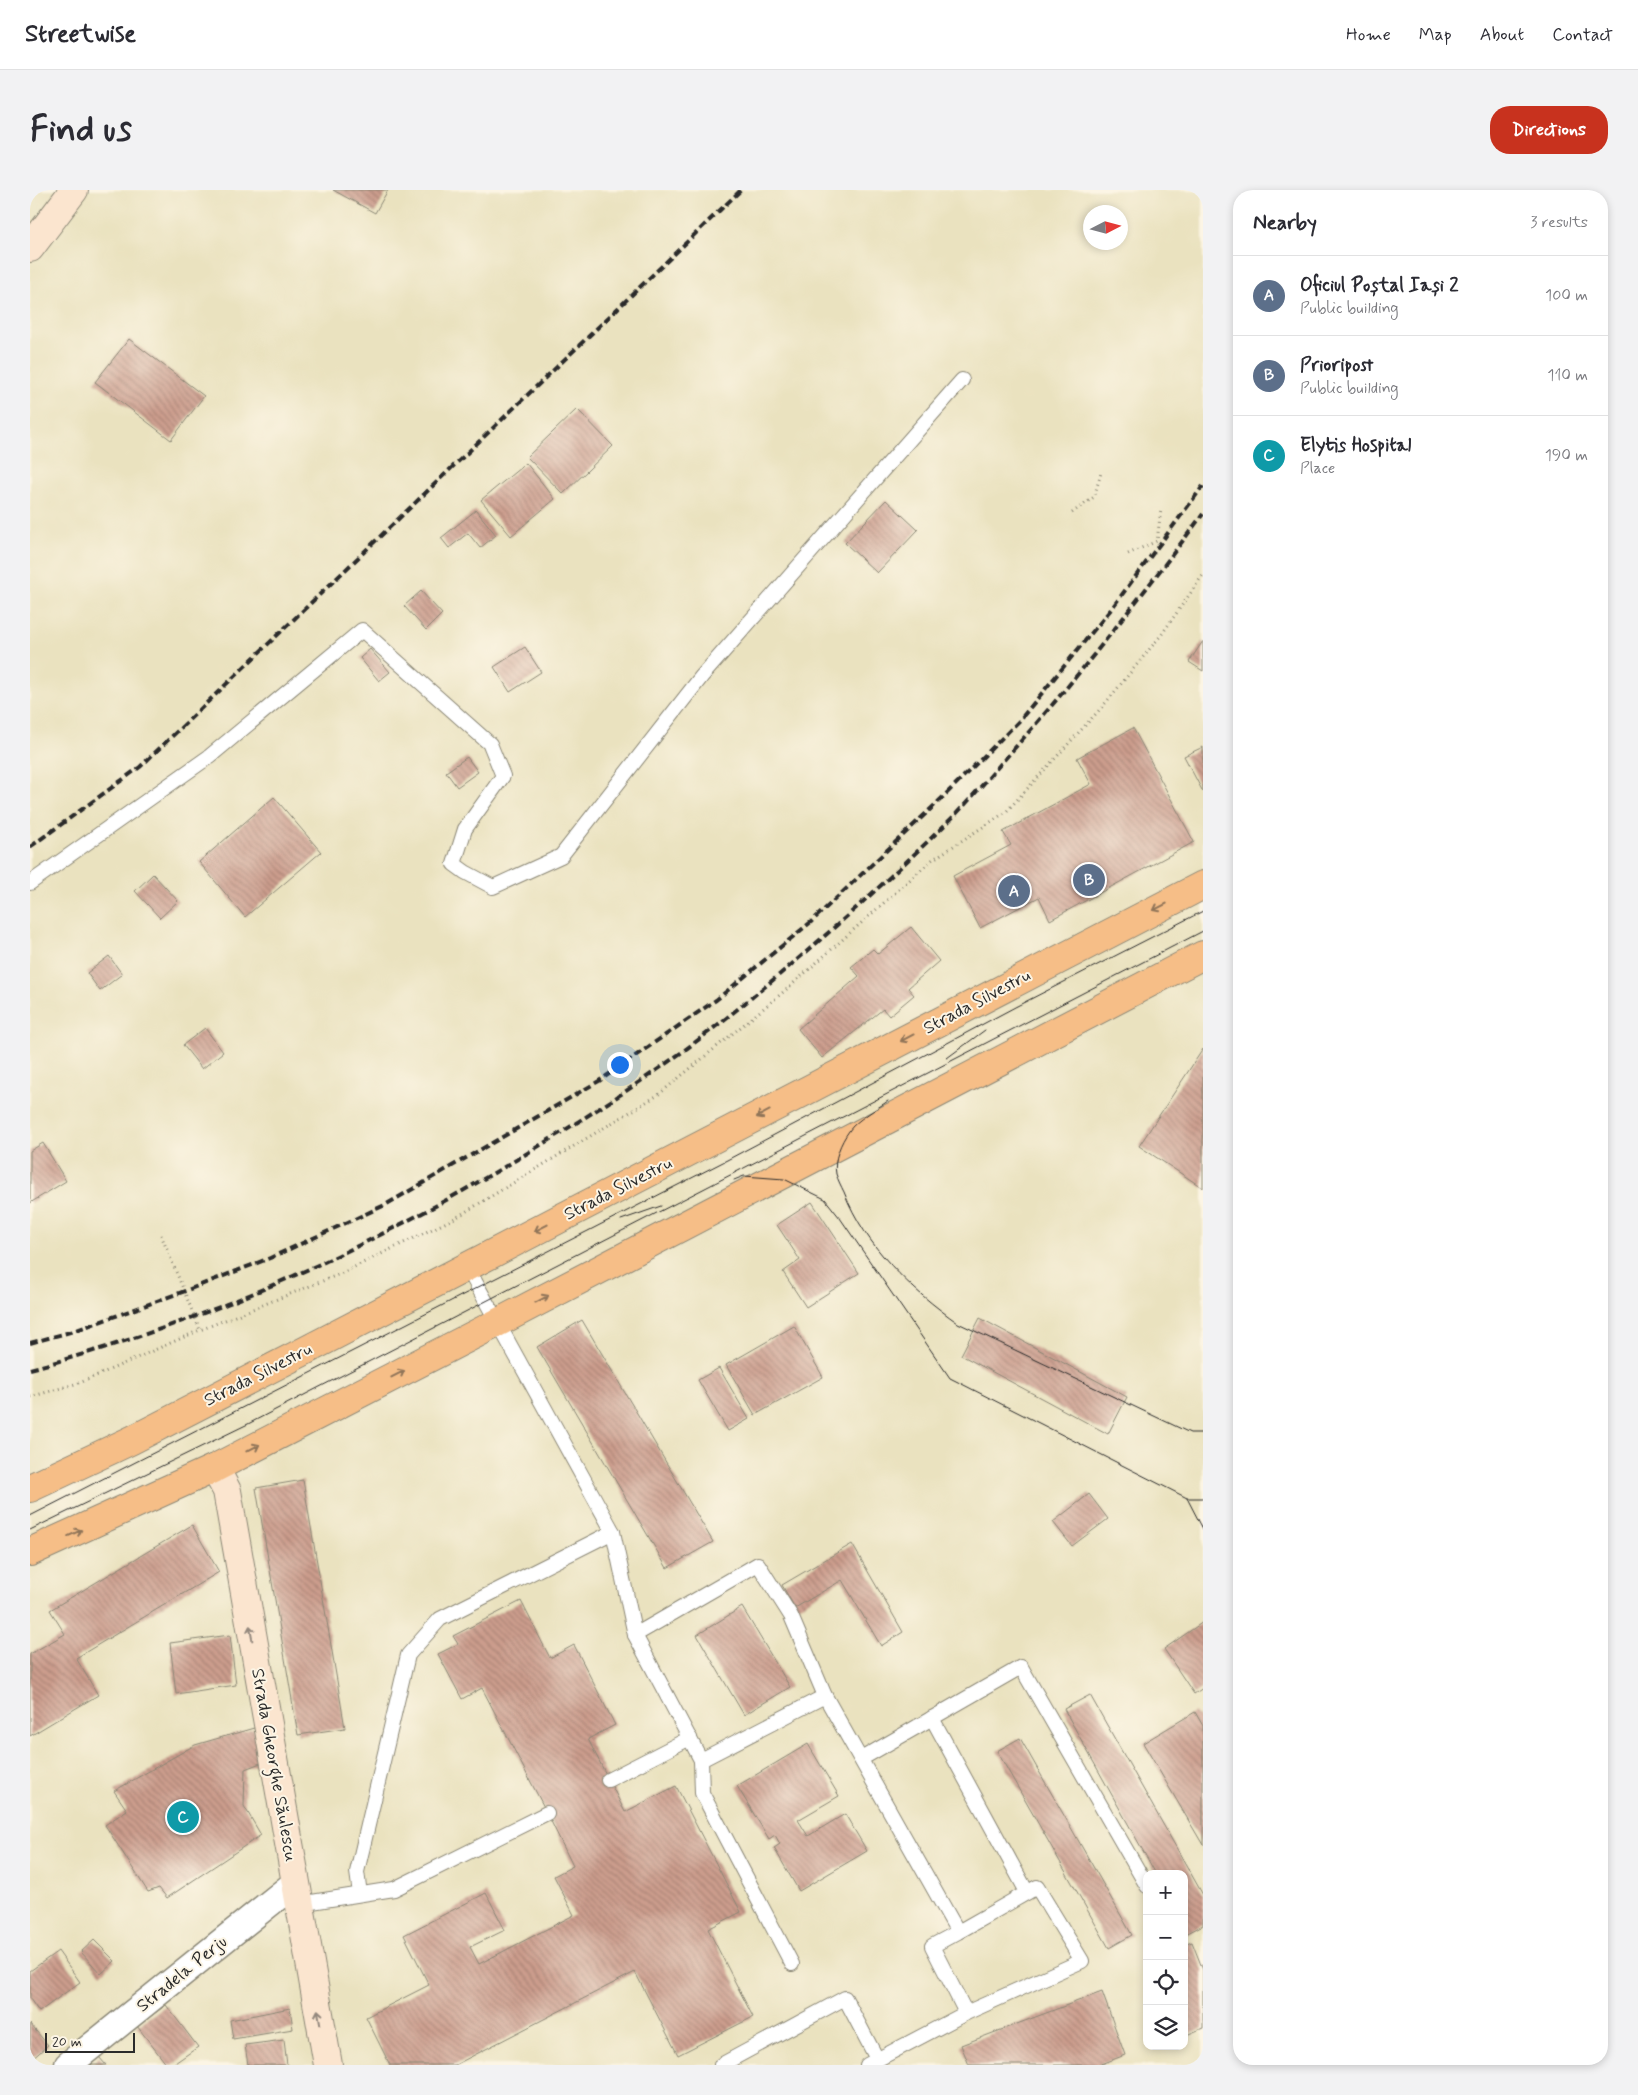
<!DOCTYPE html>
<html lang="en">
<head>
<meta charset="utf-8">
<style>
	body { margin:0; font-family:Mynerve,sans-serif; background:#f2f2f3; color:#2b2b33 }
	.controls { position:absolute; right:15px; bottom:15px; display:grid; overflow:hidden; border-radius:10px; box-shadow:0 2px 8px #0003 }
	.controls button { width:45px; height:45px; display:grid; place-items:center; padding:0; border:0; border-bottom:1px solid #e1e1e2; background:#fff; color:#2b2b33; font:25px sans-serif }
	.compass { position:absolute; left:1053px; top:15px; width:45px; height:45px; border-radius:50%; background:#fff; box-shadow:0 2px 8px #0003; rotate:84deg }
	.scale { position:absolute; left:15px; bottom:12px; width:90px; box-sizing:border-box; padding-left:5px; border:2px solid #2b2b2b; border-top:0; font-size:14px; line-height:18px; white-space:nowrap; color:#2b2b2b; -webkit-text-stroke:4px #fcf5e5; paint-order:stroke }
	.you { position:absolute; left:589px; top:874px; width:18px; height:18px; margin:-12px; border:4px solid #fff; border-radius:50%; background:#1a73e8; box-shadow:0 0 0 8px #1a73e833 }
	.badge { display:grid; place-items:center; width:32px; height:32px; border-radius:50%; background:#c8321e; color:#fff; font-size:16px; font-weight:700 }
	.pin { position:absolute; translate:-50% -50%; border:2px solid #fff; box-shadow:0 1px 5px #0006 }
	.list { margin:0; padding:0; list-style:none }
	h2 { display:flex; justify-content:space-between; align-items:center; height:65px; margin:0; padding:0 20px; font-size:21px }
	h2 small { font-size:16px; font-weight:400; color:#7c7c81 }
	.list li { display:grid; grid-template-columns:32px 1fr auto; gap:15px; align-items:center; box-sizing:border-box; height:80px; padding:0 20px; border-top:1px solid #e1e1e2 }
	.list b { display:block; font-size:19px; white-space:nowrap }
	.list p { margin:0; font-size:16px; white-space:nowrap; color:#7c7c81 }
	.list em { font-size:16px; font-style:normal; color:#7c7c81 }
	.icon { flex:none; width:28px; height:28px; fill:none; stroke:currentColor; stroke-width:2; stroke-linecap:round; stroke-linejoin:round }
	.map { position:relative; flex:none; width:1173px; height:1875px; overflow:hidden; border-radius:20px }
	header { display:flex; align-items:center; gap:30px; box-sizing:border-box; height:70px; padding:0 25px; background:#fff; border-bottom:1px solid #e1e1e2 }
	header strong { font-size:24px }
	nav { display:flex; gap:28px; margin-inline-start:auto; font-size:18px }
	.intro { display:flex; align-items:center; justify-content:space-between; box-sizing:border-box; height:120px; padding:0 30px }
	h1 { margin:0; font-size:35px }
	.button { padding:12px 22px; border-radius:20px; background:#c8321e; color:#fff; font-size:18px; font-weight:700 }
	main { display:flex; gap:30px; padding:0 30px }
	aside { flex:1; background:#fff; border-radius:20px; box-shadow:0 2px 8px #0003 }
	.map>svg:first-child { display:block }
</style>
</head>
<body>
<header>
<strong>Streetwise</strong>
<nav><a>Home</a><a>Map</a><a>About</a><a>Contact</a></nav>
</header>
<div class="intro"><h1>Find us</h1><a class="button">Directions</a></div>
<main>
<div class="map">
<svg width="1173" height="1875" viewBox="0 0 1173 1875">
	<defs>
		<pattern id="building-back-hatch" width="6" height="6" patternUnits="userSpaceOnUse" patternTransform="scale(1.25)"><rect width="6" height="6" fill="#cc9d8d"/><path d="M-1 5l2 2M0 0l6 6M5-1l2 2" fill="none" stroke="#a68073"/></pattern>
	</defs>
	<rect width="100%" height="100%" fill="#fcf5e5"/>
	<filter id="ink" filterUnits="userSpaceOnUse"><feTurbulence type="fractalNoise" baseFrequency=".02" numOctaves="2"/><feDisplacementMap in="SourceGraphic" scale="10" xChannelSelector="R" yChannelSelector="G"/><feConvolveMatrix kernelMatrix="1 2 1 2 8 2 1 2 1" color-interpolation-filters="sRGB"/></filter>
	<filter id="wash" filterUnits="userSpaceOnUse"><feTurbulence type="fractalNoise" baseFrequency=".0096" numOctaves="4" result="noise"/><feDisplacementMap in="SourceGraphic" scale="20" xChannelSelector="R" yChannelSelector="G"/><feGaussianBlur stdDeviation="1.12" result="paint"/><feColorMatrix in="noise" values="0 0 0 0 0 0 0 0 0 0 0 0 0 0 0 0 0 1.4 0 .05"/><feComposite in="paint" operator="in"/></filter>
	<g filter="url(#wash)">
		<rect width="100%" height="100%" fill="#eae2bf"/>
		<g id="blocks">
			<g fill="url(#building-back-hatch)">
				<path d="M303,0H358L345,23Z"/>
				<path d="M99,149L174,206L141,250L65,192Z"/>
				<path d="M547,219L583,256L533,304L497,267Z"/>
				<path d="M496,273L525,309L481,346L451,310Z"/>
				<path d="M856,310L888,340L847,383L815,353Z"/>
				<path d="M446,320L466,345L450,358L438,343L419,358L411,348Z"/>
				<path d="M391,401L412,424L396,440L374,416Z"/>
				<path d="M1173,451V481L1159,472Z"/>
				<path d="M495,457L511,482L480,502L464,477Z"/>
				<path d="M340,459L360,482L349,491L330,468Z"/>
				<path d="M1103,538L1164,652L1020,730L1009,707L950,738L923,686L981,655L973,642L1061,594L1047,568Z"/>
				<path d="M1173,557V602L1154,566Z"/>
				<path d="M437,567L448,582L427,597L416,582Z"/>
				<path d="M244,607L291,662L215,727L169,672Z"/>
				<path d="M123,684L148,711L130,728L105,701Z"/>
				<path d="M881,737L909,771L878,798L884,805L859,826L853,819L792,868L768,839L829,786L821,777L843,759L848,764Z"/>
				<path d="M79,766L92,784L70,801L57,783Z"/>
				<path d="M175,838L193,862L172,879L153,855Z"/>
				<path d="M1173,859V998L1109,956Z"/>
				<path d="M13,953L36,991L0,1013V961Z"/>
				<path d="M782,1012L829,1083L776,1117L753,1082L770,1070L747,1035Z"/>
				<path d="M950,1128L1097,1207L1078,1244L931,1165Z"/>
				<path d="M552,1130L683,1352L637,1378L507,1157Z"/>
				<path d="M764,1136L793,1187L725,1225L696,1175Z"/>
				<path d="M689,1178L719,1229L698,1241L668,1190Z"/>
				<path d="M273,1290L315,1538L268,1545L226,1298Z"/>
				<path d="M1059,1304L1078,1329L1042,1356L1023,1332Z"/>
				<path d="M162,1335L189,1382L46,1468L68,1505L0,1546V1464L35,1444L20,1420Z"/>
				<path d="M822,1354L873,1442L851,1456L812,1390L765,1418L752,1395Z"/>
				<path d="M491,1411L520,1468L544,1455L585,1535L558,1549L595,1622L646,1596L711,1722L678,1739L723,1827L648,1865L605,1782L425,1875H360L336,1827L399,1795L374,1745L456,1703L475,1740L440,1757L449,1774L544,1725L524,1686L543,1676L517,1623L452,1498L432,1509L408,1464L428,1454L423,1446Z"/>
				<path d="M712,1417L760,1497L714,1525L667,1445Z"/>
				<path d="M1173,1432V1498L1164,1504L1134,1459Z"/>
				<path d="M200,1445L206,1495L146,1504L140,1453Z"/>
				<path d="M1060,1505L1173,1705V1735L1154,1745V1684H1126L1034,1519Z"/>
				<path d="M1165,1522L1173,1536V1655L1113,1553Z"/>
				<path d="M224,1538L233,1572L215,1579L214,1616L231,1645L137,1708L129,1698L118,1702L75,1635L97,1620L84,1601L165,1555Z"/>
				<path d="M990,1548L1102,1745L1079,1758L967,1561Z"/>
				<path d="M778,1554L809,1606L768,1630L778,1646L815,1624L837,1661L769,1701L744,1658L750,1654L745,1645L739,1649L707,1596Z"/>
				<path d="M64,1750L85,1771L71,1784L51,1762Z"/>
				<path d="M1162,1752L1173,1780V1838L1154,1846V1755Z"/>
				<path d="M28,1761L50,1792L9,1822L0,1809V1781Z"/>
				<path d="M1072,1802L1095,1865L1069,1875H939L931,1855Z"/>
				<path d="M136,1815L168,1857L142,1875H137L107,1836Z"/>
				<path d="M260,1818L263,1839L203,1849L200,1830Z"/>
				<path d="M0,1834L18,1855L0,1871Z"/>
				<path d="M254,1850L257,1875H218L215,1855Z"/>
				<path d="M69,1867L76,1875H61Z"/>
			</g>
		</g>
	</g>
	<g filter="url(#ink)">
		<use href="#blocks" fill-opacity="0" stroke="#8a8675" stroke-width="1"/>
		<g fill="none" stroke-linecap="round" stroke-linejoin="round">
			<defs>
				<g id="lane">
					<path d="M0,693L180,566L332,440L460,554L473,586L435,639L424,674L435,682L463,697L531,666L672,486L932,190"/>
					<path d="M437,1077L583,1342L605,1445L671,1570L672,1603L762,1774"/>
					<path d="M605,1445L728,1374L761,1426L795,1506"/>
					<path d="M902,1528L997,1702"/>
					<path d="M831,1569L991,1477L1117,1696"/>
					<path d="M671,1570L795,1506L928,1742L902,1756L936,1823L1052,1771L1007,1697L928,1742"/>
					<path d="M578,1590L660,1548"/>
					<path d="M330,1704L327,1682L378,1465L410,1429L583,1342"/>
					<path d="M269,1714L364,1699L517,1623"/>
					<path d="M691,1875L815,1808L847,1869"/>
					<path d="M837,1875L936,1823"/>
				</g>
				<path id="street" d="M38,1875L265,1693"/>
				<g id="secondary">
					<path d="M0,58L44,0"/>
					<path d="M185,1278L197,1301L298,1875"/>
				</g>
				<g id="primary">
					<path d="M0,1298L102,1250L265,1166L1173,695"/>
					<path d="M0,1362L185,1278L467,1133L1173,765"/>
				</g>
			</defs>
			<use href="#lane" stroke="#8a8675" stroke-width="16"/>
			<use href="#street" stroke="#8a8675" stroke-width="29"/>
			<use href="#secondary" stroke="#8a8675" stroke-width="30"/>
			<use href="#primary" stroke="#8a8675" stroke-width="30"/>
			<g stroke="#8a8675" stroke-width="3" stroke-dasharray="1 4" stroke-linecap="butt">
				<path d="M1042,323L1064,307L1071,283"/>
				<path d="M1098,364L1127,351L1131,319"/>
				<path d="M131,1045L170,1140"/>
				<path d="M0,1207L52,1192L170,1140L310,1084L427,1027L628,905L757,799L902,670L976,622L1073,516L1132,444L1173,385"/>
			</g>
			<use href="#lane" stroke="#fff" stroke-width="14"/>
			<use href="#street" stroke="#fff" stroke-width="26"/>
			<use href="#secondary" stroke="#fbe5cf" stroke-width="28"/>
			<use href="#primary" stroke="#f6be87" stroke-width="28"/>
			<g stroke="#2b2b2b" stroke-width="1">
				<path d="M917,868L955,840"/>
				<path d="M858,911C848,918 825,931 819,941C811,952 803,970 806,984C808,990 811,996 814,1002C835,1056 881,1100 928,1133L1160,1243H1173"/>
				<path d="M704,990L714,986L754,989L795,1009L810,1028L920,1188L1157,1308L1173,1339"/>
				<path d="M591,1030L631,1016"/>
				<path d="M1157,1308H1173"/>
				<path d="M0,1326L697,970L987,816L1173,721"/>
				<path d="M0,1340L218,1234L1173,741"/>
			</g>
			<g stroke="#2b2b2b" stroke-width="4" stroke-dasharray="8 4" stroke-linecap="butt">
				<path d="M0,657L110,577L711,0"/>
				<path d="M0,1153L44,1141L155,1101L240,1068L355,1015L569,891L686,810L781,732L908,612L989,531L1082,418L1173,296"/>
				<path d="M0,1179C180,1132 351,1053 509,956C566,921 623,885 676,844C762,777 844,704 922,628C943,607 962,583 982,561C1050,485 1112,405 1173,324"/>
			</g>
		</g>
		<defs><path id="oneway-shaft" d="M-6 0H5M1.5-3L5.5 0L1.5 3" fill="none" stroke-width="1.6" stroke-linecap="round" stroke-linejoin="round" transform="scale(1.25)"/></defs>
		<g stroke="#907459">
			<use href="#oneway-shaft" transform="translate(1130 717) rotate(153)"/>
			<use href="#oneway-shaft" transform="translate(877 848) rotate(152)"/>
			<use href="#oneway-shaft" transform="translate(733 924) rotate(152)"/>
			<use href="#oneway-shaft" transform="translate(511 1038) rotate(153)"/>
			<use href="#oneway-shaft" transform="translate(512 1109) rotate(-28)"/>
			<use href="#oneway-shaft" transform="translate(368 1184) rotate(-27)"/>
			<use href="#oneway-shaft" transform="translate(223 1258) rotate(-27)"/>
			<use href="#oneway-shaft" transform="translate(45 1343) rotate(-24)"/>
		</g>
		<g stroke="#93887d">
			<use href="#oneway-shaft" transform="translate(221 1443) rotate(-100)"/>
			<use href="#oneway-shaft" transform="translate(289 1827) rotate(-100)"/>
		</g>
	</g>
	<g text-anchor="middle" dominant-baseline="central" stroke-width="4" stroke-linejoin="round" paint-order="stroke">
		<g font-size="18" fill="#2b2b2b" stroke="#fcf5e5">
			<text transform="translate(947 812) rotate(-28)">Strada Silvestru</text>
			<text transform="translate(588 999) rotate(-27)">Strada Silvestru</text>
			<text transform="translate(228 1185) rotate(-27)">Strada Silvestru</text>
			<text transform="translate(244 1575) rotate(80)">Strada Gheorghe Săulescu</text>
			<text transform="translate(152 1784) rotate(-39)">Stradela Perju</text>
		</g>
	</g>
</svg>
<div class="controls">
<button>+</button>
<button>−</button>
<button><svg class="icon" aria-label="locate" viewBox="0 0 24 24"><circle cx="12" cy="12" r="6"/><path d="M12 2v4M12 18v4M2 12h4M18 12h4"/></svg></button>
<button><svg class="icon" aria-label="layers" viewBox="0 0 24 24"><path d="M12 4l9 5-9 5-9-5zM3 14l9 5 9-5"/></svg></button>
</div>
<svg class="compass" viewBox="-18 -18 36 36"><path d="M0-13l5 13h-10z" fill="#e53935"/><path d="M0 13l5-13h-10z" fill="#7c7c81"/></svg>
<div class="scale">20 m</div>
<div class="you"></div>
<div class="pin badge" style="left:984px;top:701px;background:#5c6f8a">A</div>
<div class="pin badge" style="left:1059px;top:690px;background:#5c6f8a">B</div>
<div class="pin badge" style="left:153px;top:1627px;background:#0f9aa8">C</div>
</div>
<aside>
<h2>Nearby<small>3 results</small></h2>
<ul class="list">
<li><span class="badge" style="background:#5c6f8a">A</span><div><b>Oficiul Poștal Iași 2</b><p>Public building</p></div><em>100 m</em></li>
<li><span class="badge" style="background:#5c6f8a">B</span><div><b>Prioripost</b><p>Public building</p></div><em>110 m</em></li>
<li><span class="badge" style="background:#0f9aa8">C</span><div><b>Elytis Hospital</b><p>Place</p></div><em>190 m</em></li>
</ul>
</aside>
</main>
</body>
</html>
